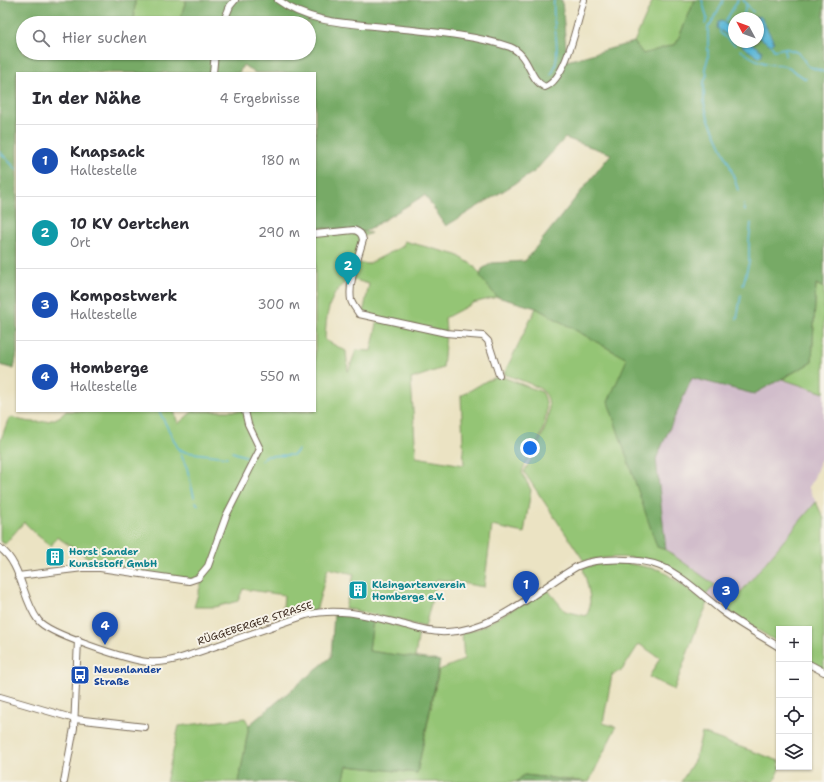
<!DOCTYPE html>
<html lang="de">
<head>
<meta charset="utf-8">
<style>
	body { margin:0; font-family:"Shantell Sans",sans-serif; background:#f7f7f7; color:#2b2b33 }
	.controls { position:absolute; right:12px; bottom:12px; display:grid; overflow:hidden; border-radius:0px; box-shadow:0 1px 3px #0004 }
	.controls button { width:36px; height:36px; display:grid; place-items:center; padding:0; border:0; border-bottom:1px solid #e1e1e2; background:#fff; color:#2b2b33; font:20px sans-serif }
	.compass { position:absolute; left:728px; top:12px; width:36px; height:36px; border-radius:50%; background:#fff; box-shadow:0 1px 3px #0004; rotate:311deg }
	.you { position:absolute; left:530px; top:448px; width:14px; height:14px; margin:-10px; border:3px solid #fff; border-radius:50%; background:#1a73e8; box-shadow:0 0 0 6px #1a73e833 }
	.badge { display:grid; place-items:center; width:26px; height:26px; border-radius:50%; background:#1f6fb2; color:#fff; font-size:13px; font-weight:700 }
	.pin { position:absolute; translate:-50% -33px; filter:drop-shadow(0 1px 2px #0008) }
	.pin::after { content:''; position:absolute; top:21px; width:14px; height:12px; background:inherit; clip-path:polygon(0 0,100% 0,50% 100%) }
	.list { margin:0; padding:0; list-style:none }
	h2 { display:flex; justify-content:space-between; align-items:center; height:52px; margin:0; padding:0 16px; font-size:17px }
	h2 small { font-size:13px; font-weight:400; color:#7c7c81 }
	.list li { display:grid; grid-template-columns:26px 1fr auto; gap:12px; align-items:center; box-sizing:border-box; height:72px; padding:0 16px; border-top:1px solid #e1e1e2 }
	.list b { display:block; font-size:15px; white-space:nowrap }
	.list p { margin:0; font-size:13px; white-space:nowrap; color:#7c7c81 }
	.list em { font-size:13px; font-style:normal; color:#7c7c81 }
	.icon { flex:none; width:22px; height:22px; fill:none; stroke:currentColor; stroke-width:2; stroke-linecap:round; stroke-linejoin:round }
	.map { position:relative; flex:none; width:824px; height:782px; overflow:hidden }
	.search { position:absolute; background:#fff; box-shadow:0 1px 3px #0004; left:16px; top:16px; width:300px; height:44px; display:flex; align-items:center; gap:10px; box-sizing:border-box; padding:0 14px; border-radius:22px; color:#7c7c81; font-size:15px }
	.panel { position:absolute; background:#fff; box-shadow:0 1px 3px #0004; left:16px; top:72px; width:300px; height:340px; border-radius:0px }
	.map>svg:first-child { display:block }
</style>
</head>
<body>
<div class="map">
<svg width="824" height="782" viewBox="0 0 824 782">
	<rect width="100%" height="100%" fill="#f7f3e8"/>
	<filter id="ink" filterUnits="userSpaceOnUse"><feTurbulence type="fractalNoise" baseFrequency=".025" numOctaves="2"/><feDisplacementMap in="SourceGraphic" scale="8" xChannelSelector="R" yChannelSelector="G"/><feConvolveMatrix kernelMatrix="1 2 1 2 8 2 1 2 1" color-interpolation-filters="sRGB"/></filter>
	<filter id="wash" filterUnits="userSpaceOnUse"><feTurbulence type="fractalNoise" baseFrequency=".012" numOctaves="4" result="noise"/><feDisplacementMap in="SourceGraphic" scale="16" xChannelSelector="R" yChannelSelector="G"/><feGaussianBlur stdDeviation="0.9" result="paint"/><feColorMatrix in="noise" values="0 0 0 0 0 0 0 0 0 0 0 0 0 0 0 0 0 1.4 0 .05"/><feComposite in="paint" operator="in"/></filter>
	<g filter="url(#wash)">
		<rect width="100%" height="100%" fill="#ebe3c3"/>
		<path fill="#d1bdcb" d="M692,378L754,394L782,379L824,393V451L813,480L808,487L816,502L725,610L706,595L714,585L666,550L656,459Z"/>
		<g fill="#94c574" stroke="#687849">
			<path d="M135,0H186L179,23H134Z"/>
			<path d="M653,0H695L676,44L643,54L634,42Z"/>
			<path d="M315,216L316,227L371,233L360,238L354,263L368,264L403,246L404,241L457,255L473,265L497,297L473,303L445,318L446,332L363,314L369,284L351,279C328,291 326,317 325,340L346,351L348,372L356,350L371,351L378,319L446,334L443,368L411,379L416,457L464,465L461,396L486,381L500,376L542,392C552,406 543,432 536,446C532,455 524,463 522,473L531,490L524,533L492,526L484,587L437,579L425,627L345,608L354,574L328,568L316,611L283,622L282,619L284,595L243,589L238,601L215,607H194L202,581L99,565L57,537L51,546L37,535L24,522L5,544L0,541V442L8,420L12,417C27,424 55,425 66,411H174L178,424L193,411H315Z"/>
			<path d="M816,284L824,288V393L782,379L812,362Z"/>
			<path d="M536,308L627,359L657,547L666,550L715,585L706,595C694,585 681,573 666,566C646,555 606,556 584,561L524,472C533,456 560,409 544,392C538,385 513,378 504,374Z"/>
			<path d="M816,502L824,519V669L809,660V629H779V643L726,610Z"/>
			<path d="M626,563L661,570L708,603L697,627L674,690L649,677L660,658L639,644L623,669L612,675L603,723L616,727L589,782L524,775L516,782H343L347,766L417,773L439,670L464,660L462,633L480,628L547,589L565,611L586,616C595,603 586,582 583,568L597,564Z"/>
			<path d="M373,620L419,631L415,658L369,651Z"/>
			<path d="M245,718L249,725L239,782H166L179,726Z"/>
			<path d="M702,733L779,761V767H781L774,782H681L695,759Z"/>
		</g>
		<g fill="#7a6" stroke="#596a42" fill-rule="evenodd">
			<path d="M0,0H135L134,23H23V53H309V23H179L186,0H562L567,61L634,42L643,54L676,44L695,0H824V288L816,284L812,362L754,394L692,378L656,459L666,550L657,547L608,402L627,359L536,308L497,297L480,277L482,269L492,263L525,261L611,154L565,138L534,172L446,226L425,195L364,232L316,227L315,73H255L243,65L239,73H17V353L14,369L0,365ZM734,18H758V42H734Z"/>
			<path d="M334,614L349,615L373,620L369,651L440,661L417,773L347,766L343,782H239L249,725L331,657Z"/>
			<path d="M524,775L585,782H516Z"/>
		</g>
		<g fill="#59b5d7" stroke="#4a707a">
			<path d="M758,16L761,17L774,42L771,45L758,37V18H752Z"/>
			<path d="M722,21L734,31V40L717,28L718,22Z"/>
			<path d="M744,42H750L762,51V55L758,57L742,46Z"/>
		</g>
		<g fill="none" stroke-linecap="round" stroke-linejoin="round">
			<g stroke="#59b5d7" stroke-width="1.5">
				<path d="M702,0L707,18L705,24"/>
				<path d="M723,0C722,7 718,10 715,15C712,21 713,23 708,27V58L705,68L707,74L704,82V103L708,118L730,166L738,190"/>
				<path d="M743,0L753,12"/>
				<path d="M743,18L746,5"/>
				<path d="M725,22L738,0"/>
				<path d="M720,30V33L735,45"/>
				<path d="M771,45L774,50L785,48L799,53L808,66L824,72"/>
				<path d="M785,48V56"/>
				<path d="M740,50C756,61 762,64 781,65C788,66 799,75 806,79"/>
				<path d="M551,75C564,56 551,23 554,0"/>
				<path d="M0,152L17,170"/>
				<path d="M744,204L745,211"/>
				<path d="M743,285L749,262V242L751,223"/>
				<path d="M737,319L741,295"/>
				<path d="M159,411L178,448L185,452L227,457"/>
				<path d="M178,448L187,468L194,497"/>
				<path d="M232,452L251,458"/>
				<path d="M261,461L266,456L294,455L298,450"/>
				<path d="M196,502L198,505"/>
			</g>
		</g>
	</g>
	<g filter="url(#ink)">
		<g fill="none" stroke-linecap="round" stroke-linejoin="round">
			<defs>
				<g id="minor">
					<path d="M278,0C306,21 340,23 374,26C417,31 468,33 510,47C530,55 528,79 545,87C567,79 577,21 584,0"/>
					<path d="M223,23L230,6L235,0"/>
					<path d="M213,73L215,53"/>
					<path d="M315,234L354,230C360,232 362,234 363,240C358,258 348,281 351,300C352,305 357,310 359,314L446,333L483,336L488,341L499,375"/>
					<path d="M0,548C22,564 22,599 38,620C47,634 129,660 148,662C160,663 172,661 184,657L306,615C341,606 372,617 405,625C418,629 433,633 447,632C497,630 537,589 578,566C598,557 640,558 660,566C682,575 703,596 722,611C740,625 760,635 779,647"/>
					<path d="M18,576L83,568H100L189,581L198,578L208,566L226,516L260,449L248,424L245,411"/>
					<path d="M809,664L824,672"/>
					<path d="M0,697L75,719L145,727"/>
					<path d="M64,782L74,728L78,640"/>
				</g>
			</defs>
			<use href="#minor" stroke="#796b58" stroke-width="8"/>
			<use href="#minor" stroke="#fff" stroke-width="6"/>
		</g>
	</g>
	<defs>
		<symbol id="building-square" viewBox="-11 -11 22 22"><rect x="-9" y="-9" width="18" height="18" rx="4" fill="#0f9aa8" stroke="#f7f3e8"/><path d="M-4-6H4V6H1V3H-1V6H-4ZM-2.5-4.3h1.7v1.8h-1.7ZM.8-4.3h1.7v1.8H.8ZM-2.5-1h1.7V.8h-1.7ZM.8-1h1.7V.8H.8Z" fill="#fff"/></symbol>
		<symbol id="bus-square" viewBox="-11 -11 22 22"><rect x="-9" y="-9" width="18" height="18" rx="4" fill="#1a4fb4" stroke="#f7f3e8"/><path d="M-5-6H5V4H4V6H2V4H-2V6H-4V4H-5ZM-3.5-4V0h7V-4ZM-3.5 1.2v1.5H-2V1.2ZM2 1.2v1.5H3.5V1.2Z" fill="#fff"/></symbol>
	</defs>
	<g fill-rule="evenodd">
		<use href="#building-square" x="44" y="546" width="22" height="22"/>
		<use href="#building-square" x="347" y="579" width="22" height="22"/>
		<use href="#bus-square" x="69" y="664" width="22" height="22"/>
	</g>
	<g text-anchor="middle" dominant-baseline="central" stroke-width="4" stroke-linejoin="round" paint-order="stroke">
		<g font-size="10" font-weight="bold" fill="#0d838f" stroke="#f7f3e8" text-anchor="start">
			<text x="69" y="551">Horst Sander<tspan x="69" dy="12">Kunststoff GmbH</tspan></text>
			<text x="372" y="584">Kleingartenverein<tspan x="372" dy="12">Homberge e.V.</tspan></text>
		</g>
		<g font-size="10" fill="#3b2a1e" stroke="#f7f3e8">
			<text transform="translate(255 623) rotate(-18)">RÜGGEBERGER STRASSE</text>
		</g>
		<g font-size="10" font-weight="bold" fill="#164399" stroke="#f7f3e8" text-anchor="start">
			<text x="94" y="669">Neuenlander<tspan x="94" dy="12">Straße</tspan></text>
		</g>
	</g>
</svg>
<div class="controls">
<button>+</button>
<button>−</button>
<button><svg class="icon" aria-label="locate" viewBox="0 0 24 24"><circle cx="12" cy="12" r="6"/><path d="M12 2v4M12 18v4M2 12h4M18 12h4"/></svg></button>
<button><svg class="icon" aria-label="layers" viewBox="0 0 24 24"><path d="M12 4l9 5-9 5-9-5zM3 14l9 5 9-5"/></svg></button>
</div>
<svg class="compass" viewBox="-18 -18 36 36"><path d="M0-13l5 13h-10z" fill="#e53935"/><path d="M0 13l5-13h-10z" fill="#7c7c81"/></svg>
<div class="you"></div>
<div class="pin badge" style="left:526px;top:604px;background:#1a4fb4">1</div>
<div class="pin badge" style="left:348px;top:285px;background:#0f9aa8">2</div>
<div class="pin badge" style="left:726px;top:610px;background:#1a4fb4">3</div>
<div class="pin badge" style="left:105px;top:645px;background:#1a4fb4">4</div>
<div class="search"><svg class="icon" aria-label="search" viewBox="0 0 24 24"><circle cx="10" cy="10" r="6"/><path d="M15 15l6 6"/></svg>Hier suchen</div>
<section class="panel">
<h2>In der Nähe<small>4 Ergebnisse</small></h2>
<ul class="list">
<li><span class="badge" style="background:#1a4fb4">1</span><div><b>Knapsack</b><p>Haltestelle</p></div><em>180 m</em></li>
<li><span class="badge" style="background:#0f9aa8">2</span><div><b>10 KV Oertchen</b><p>Ort</p></div><em>290 m</em></li>
<li><span class="badge" style="background:#1a4fb4">3</span><div><b>Kompostwerk</b><p>Haltestelle</p></div><em>300 m</em></li>
<li><span class="badge" style="background:#1a4fb4">4</span><div><b>Homberge</b><p>Haltestelle</p></div><em>550 m</em></li>
</ul>
</section>
</div>
</body>
</html>
